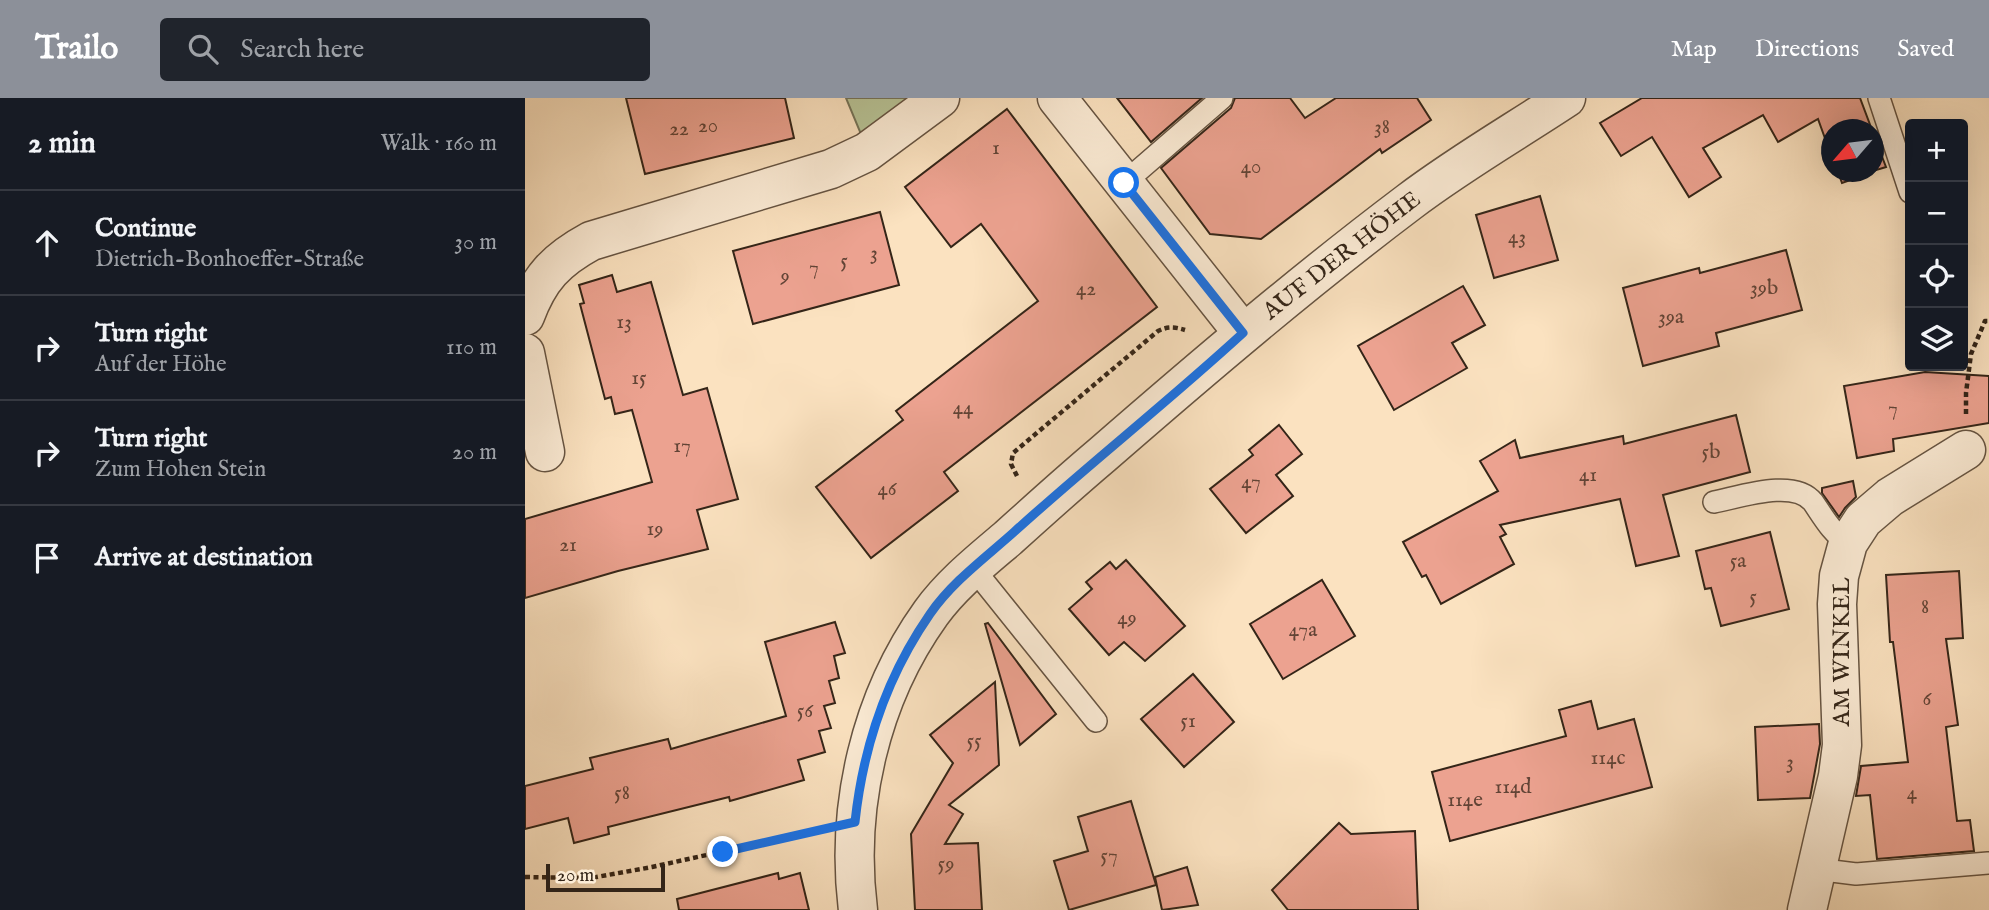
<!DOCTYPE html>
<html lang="en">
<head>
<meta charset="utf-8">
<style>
	body { margin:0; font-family:"IM FELL English",serif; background:#20242c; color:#f1f3f6 }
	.controls { position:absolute; right:21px; top:21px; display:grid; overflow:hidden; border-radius:7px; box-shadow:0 7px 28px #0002 }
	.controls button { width:63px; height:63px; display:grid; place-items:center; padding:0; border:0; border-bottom:2px solid #363941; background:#171b24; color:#f1f3f6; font:35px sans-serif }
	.compass { position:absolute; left:1296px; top:21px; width:63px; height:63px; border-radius:50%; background:#171b24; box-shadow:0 7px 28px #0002; rotate:242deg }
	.scale { position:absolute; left:21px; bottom:18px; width:119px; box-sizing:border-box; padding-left:7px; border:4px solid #342518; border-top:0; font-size:19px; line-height:24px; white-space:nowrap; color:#342518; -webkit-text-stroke:5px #fcecd6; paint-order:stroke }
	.stop { position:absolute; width:21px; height:21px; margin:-16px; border:5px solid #1a73e8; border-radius:50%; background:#fff }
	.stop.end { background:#1a73e8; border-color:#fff; box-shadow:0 2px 7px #0008 }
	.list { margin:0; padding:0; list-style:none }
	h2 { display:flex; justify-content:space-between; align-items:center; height:91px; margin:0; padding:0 28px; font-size:30px }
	h2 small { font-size:23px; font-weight:400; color:#9ea1a6 }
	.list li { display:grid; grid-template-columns:46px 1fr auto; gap:21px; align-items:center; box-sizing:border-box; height:105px; padding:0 28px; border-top:2px solid #363941 }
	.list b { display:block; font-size:26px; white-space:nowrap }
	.list p { margin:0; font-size:23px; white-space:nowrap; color:#9ea1a6 }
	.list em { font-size:23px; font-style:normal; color:#9ea1a6 }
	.icon { flex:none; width:38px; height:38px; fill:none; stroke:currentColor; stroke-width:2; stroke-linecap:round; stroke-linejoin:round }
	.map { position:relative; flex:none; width:1464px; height:812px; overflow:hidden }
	header { display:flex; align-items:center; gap:42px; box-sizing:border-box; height:98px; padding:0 35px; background:#8c9099; color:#fff }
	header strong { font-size:33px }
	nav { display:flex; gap:38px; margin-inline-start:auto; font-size:24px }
	.search { width:490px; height:63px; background:#20242c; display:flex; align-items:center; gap:18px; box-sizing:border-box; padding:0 24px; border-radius:7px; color:#9ea1a6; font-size:26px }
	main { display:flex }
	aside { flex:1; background:#171b24 }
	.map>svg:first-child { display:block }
</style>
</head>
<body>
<header>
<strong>Trailo</strong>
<div class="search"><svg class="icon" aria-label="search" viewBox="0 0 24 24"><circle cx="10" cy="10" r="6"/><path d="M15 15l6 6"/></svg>Search here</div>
<nav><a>Map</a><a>Directions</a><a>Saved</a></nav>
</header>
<main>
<aside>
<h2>2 min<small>Walk · 160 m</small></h2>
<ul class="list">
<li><svg class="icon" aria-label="ahead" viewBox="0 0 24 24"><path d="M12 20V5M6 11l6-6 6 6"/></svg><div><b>Continue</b><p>Dietrich-Bonhoeffer-Straße</p></div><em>30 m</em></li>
<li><svg class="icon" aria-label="right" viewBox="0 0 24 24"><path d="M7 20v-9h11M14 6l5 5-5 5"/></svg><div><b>Turn right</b><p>Auf der Höhe</p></div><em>110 m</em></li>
<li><svg class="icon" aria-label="right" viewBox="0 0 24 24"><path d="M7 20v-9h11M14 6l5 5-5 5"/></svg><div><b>Turn right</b><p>Zum Hohen Stein</p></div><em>20 m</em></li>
<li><svg class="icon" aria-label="arrive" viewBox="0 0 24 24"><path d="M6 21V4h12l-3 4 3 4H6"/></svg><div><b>Arrive at destination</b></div></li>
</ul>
</aside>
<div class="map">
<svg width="1464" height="812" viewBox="0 0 1464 812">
	<rect width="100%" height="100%" fill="#fbe2c0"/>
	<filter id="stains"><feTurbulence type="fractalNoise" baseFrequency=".00286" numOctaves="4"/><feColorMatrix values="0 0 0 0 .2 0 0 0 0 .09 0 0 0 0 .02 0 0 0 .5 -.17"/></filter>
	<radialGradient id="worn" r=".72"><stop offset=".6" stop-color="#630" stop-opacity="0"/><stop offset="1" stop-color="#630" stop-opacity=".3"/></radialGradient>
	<path fill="#b8c497" stroke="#767458" stroke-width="2" d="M321,0H391L338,41Z"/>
	<g fill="#eca290" stroke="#342518" stroke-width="2">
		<path d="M101,0H260L269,40L120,76Z"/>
		<path d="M592,0H677L626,44Z"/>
		<path d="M710,0H765L780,20L811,0H892L906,22L857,55L855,51L736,141L685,136L636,70L706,10Z"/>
		<path d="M1117,0H1335L1347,32H1306V57L1293,21L1253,44L1238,17L1178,50L1196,79L1164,99L1127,39L1096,58L1075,25Z"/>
		<path d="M482,11L632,209L419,374L433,393L346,460L291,389L378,322L371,313L513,203L456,126L426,149L380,89Z"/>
		<path d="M1348,35L1361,69L1348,73Z"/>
		<path d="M1313,74H1348L1317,85Z"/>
		<path d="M1015,98L1033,162L969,180L951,117Z"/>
		<path d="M355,114L374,187L228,226L208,153Z"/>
		<path d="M1261,152L1277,212L1191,235L1194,248L1118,268L1098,190L1174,170L1175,175Z"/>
		<path d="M87,177L92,194L126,184L158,297L182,290L213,401L172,412L183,451L93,473L0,500V421L127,384L107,312L90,316L86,299L80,301L55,206L59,205L54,187Z"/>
		<path d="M938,188L960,227L927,245L942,270L869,312L833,248Z"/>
		<path d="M1400,274L1464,278V325L1368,341L1369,353L1332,360L1319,288Z"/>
		<path d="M1211,317L1225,374L1138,397L1154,458L1111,468L1095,401L975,427L981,436L975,439L989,466L916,506L901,477L897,479L878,444L973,393L955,363L990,342L995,360L1098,338L1099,346Z"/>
		<path d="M754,327L777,356L751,377L768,398L721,435L685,391L728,357L724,352Z"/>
		<path d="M1328,383L1331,399L1320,410L1314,419L1297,395V390Z"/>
		<path d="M1245,434L1264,511L1196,528L1186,490L1180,491L1171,453Z"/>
		<path d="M601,462L660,528L620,563L599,544L584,557L544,511L567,491L561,484L585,464L591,471Z"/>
		<path d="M1434,473L1438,540L1421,541L1433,627L1421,629L1432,723L1445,722L1449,753L1352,761L1345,697L1331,698L1336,668L1383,664L1368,544H1365L1361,477Z"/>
		<path d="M797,482L830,538L758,581L725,526Z"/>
		<path d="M310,524L320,555L309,558L314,580L304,583L310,605L299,608L306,630L294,633L300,654L273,662L279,682L205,703L204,699L83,729L84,736L49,745L43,720L0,731V688L68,671L65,660L143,641L146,651L261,618L240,544Z"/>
		<path d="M463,525L531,616L495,647L460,526Z"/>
		<path d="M668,576L709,624L659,669L616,621Z"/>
		<path d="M470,584L474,667L424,707L438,716L420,746L453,745L457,812H390L386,736L428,665L405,637Z"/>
		<path d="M1066,603L1073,631L1109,621L1127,689L925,743L907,674L1041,638L1034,612Z"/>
		<path d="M1294,626L1295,646L1285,700L1233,702L1230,629Z"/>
		<path d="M606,703L631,787L544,812L529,763L563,753L553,719Z"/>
		<path d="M814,725L826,736L890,733L893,812H763L747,792Z"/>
		<path d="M662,769L673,807L637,812L630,779Z"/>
		<path d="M253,775L254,781L275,775L284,812H154L152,801Z"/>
	</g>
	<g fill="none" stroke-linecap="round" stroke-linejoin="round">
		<defs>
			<g id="service">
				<path d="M1354,0L1385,94"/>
				<path d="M599,85L697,0"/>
				<path d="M1189,404C1215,399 1269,380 1288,404C1299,420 1307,435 1323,445"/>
				<path d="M448,470L571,623"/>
				<path d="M1291,769L1307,773L1331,776L1463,765"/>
			</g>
			<g id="minor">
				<path d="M532,0L718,235"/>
				<path d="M0,218C14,180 31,162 66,143L306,71L342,54L415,0"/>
				<path d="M0,255L20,354"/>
				<path d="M333,812C320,709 345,600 406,515C427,486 456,463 483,440C514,412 545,384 577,357C677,270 778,184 884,104C934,66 988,35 1041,0"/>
				<path d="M1282,812L1313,678L1317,647L1312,506L1314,478L1323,445L1338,422L1365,399L1441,352"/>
			</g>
		</defs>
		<use href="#service" stroke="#665442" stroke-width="24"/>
		<use href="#minor" stroke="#665442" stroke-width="41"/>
		<g stroke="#342518" stroke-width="4.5" stroke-dasharray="5 3.5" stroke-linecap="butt">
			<path d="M1441,316V295L1446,256L1460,223H1464"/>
			<path d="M492,378L486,366L488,355L633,233C643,228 650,229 660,232"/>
			<path d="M0,779L66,780L127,769L291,733"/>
		</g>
		<use href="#service" stroke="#fcecd6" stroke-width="21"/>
		<use href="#minor" stroke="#fcecd6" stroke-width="38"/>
	</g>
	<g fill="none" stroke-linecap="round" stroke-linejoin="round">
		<path stroke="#1a73e8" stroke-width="9" d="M198,754L330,724C338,650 362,578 405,516C427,484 460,460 489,434C564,366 644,303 718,235L599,85"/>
	</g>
	<g text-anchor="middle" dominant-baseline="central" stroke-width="5" stroke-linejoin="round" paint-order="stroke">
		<g font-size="21" fill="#624436">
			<text x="183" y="28">20</text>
			<text x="857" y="29">38</text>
			<text x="154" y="31">22</text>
			<text x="471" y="50">1</text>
			<text x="726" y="69">40</text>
			<text x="992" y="139">43</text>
			<text x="349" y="155">3</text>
			<text x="319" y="163">5</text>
			<text x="289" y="170">7</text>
			<text x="260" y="178">9</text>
			<text x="1239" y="190">39b</text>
			<text x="561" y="191">42</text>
			<text x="1146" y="219">39a</text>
			<text x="99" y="224">13</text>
			<text x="114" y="280">15</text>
			<text x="438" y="310">44</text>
			<text x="1368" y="311">7</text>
			<text x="157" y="348">17</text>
			<text x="1186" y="354">5b</text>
			<text x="1063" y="377">41</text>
			<text x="726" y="384">47</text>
			<text x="362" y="391">46</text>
			<text x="130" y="431">19</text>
			<text x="43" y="447">21</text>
			<text x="1213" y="463">5a</text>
			<text x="1228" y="499">5</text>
			<text x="1400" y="509">8</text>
			<text x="602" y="520">49</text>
			<text x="778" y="532">47a</text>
			<text x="1402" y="601">6</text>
			<text x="280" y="613">56</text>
			<text x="663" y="623">51</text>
			<text x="449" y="643">55</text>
			<text x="1083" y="660">114c</text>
			<text x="1265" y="664">3</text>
			<text x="988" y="689">114d</text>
			<text x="97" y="695">58</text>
			<text x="1387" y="695">4</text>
			<text x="940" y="702">114e</text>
			<text x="584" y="758">57</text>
			<text x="421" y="766">59</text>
		</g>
		<g font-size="24" fill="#342518" stroke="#fcecd6">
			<text transform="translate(817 158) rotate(-38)">AUF DER HÖHE</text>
			<text transform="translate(1317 554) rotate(-90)">AM WINKEL</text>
		</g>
	</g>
	<rect width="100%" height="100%" filter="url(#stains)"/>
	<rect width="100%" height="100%" fill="url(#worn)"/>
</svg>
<div class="controls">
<button>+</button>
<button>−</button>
<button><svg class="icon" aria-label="locate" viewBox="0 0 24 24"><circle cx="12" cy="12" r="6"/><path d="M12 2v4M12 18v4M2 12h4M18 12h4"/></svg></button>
<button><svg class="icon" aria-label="layers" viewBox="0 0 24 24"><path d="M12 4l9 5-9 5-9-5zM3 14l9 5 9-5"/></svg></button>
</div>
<svg class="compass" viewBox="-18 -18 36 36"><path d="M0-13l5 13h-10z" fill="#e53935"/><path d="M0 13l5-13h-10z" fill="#9ea1a6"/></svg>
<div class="scale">20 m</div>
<div class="stop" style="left:599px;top:85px"></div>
<div class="stop end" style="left:198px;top:754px"></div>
</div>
</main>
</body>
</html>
